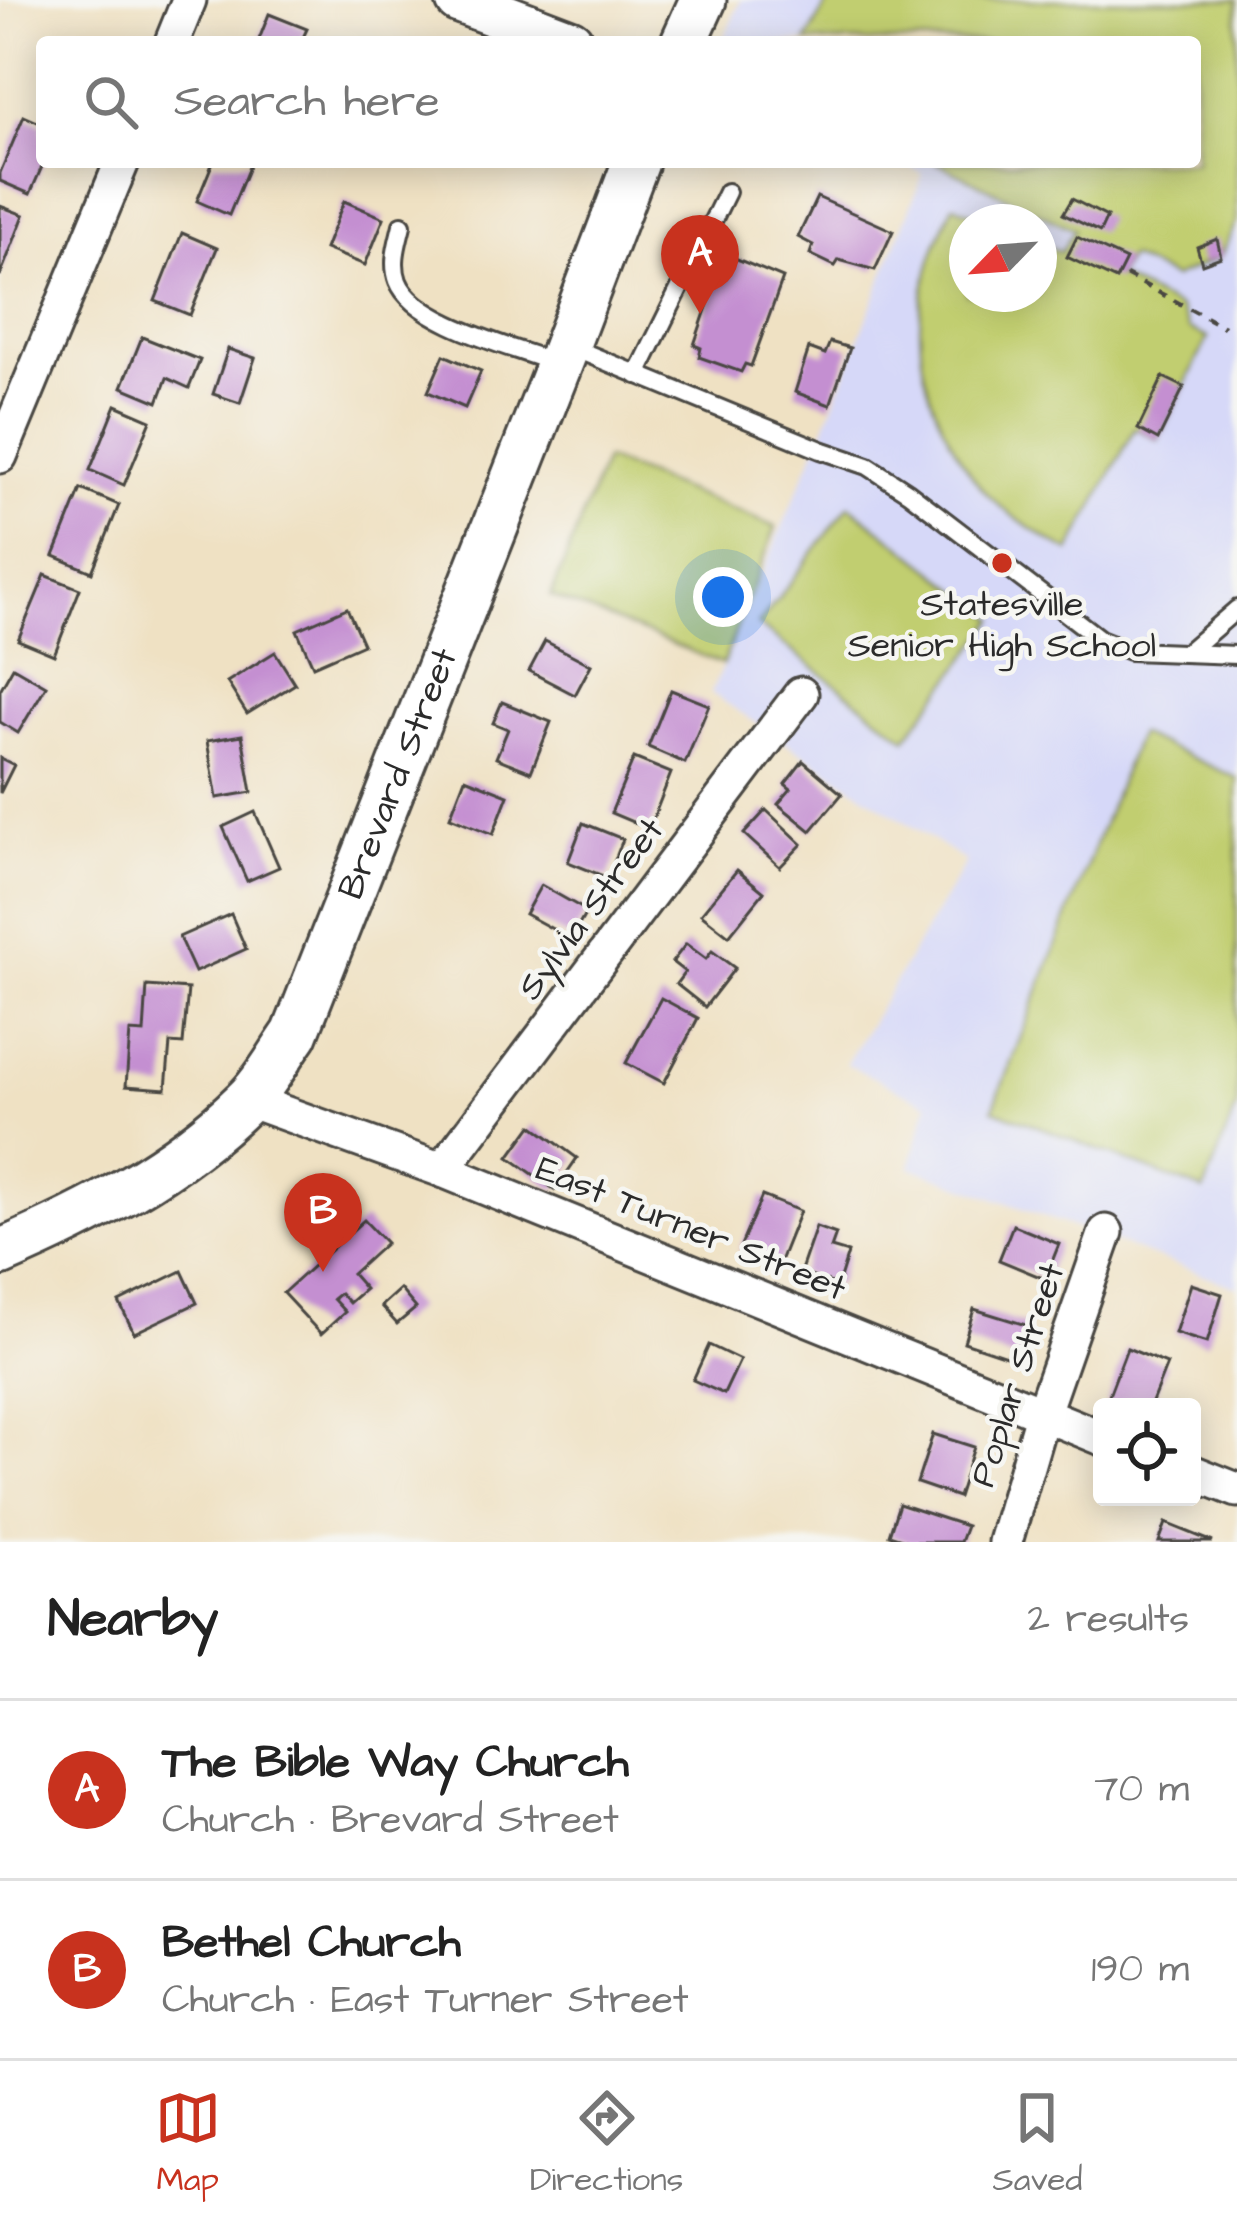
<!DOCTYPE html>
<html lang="en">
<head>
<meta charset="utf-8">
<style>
	body { margin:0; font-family:"Architects Daughter",sans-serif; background:#f2f2f2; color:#222 }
	.controls { position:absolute; right:36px; bottom:36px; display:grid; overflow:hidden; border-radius:12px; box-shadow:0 6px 30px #0003 }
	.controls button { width:108px; height:108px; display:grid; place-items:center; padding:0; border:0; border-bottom:3px solid #e0e0e0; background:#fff; color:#222; font:60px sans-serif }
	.compass { position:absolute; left:949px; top:204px; width:108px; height:108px; border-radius:50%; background:#fff; box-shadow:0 6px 30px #0003; rotate:245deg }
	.you { position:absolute; left:723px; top:597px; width:42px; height:42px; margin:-30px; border:9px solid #fff; border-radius:50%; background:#1a73e8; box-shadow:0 0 0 18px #1a73e833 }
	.badge { display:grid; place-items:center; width:78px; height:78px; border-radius:50%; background:#c8321e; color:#fff; font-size:39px; font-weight:700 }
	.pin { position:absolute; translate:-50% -99px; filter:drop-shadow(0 3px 6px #0008) }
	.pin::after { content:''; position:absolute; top:63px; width:42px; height:36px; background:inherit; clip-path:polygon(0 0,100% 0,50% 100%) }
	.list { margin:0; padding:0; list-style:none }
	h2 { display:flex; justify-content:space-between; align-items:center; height:156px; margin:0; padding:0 48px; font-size:51px }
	h2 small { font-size:39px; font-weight:400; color:#767676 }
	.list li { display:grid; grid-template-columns:78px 1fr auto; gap:36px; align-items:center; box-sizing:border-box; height:180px; padding:0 48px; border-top:3px solid #e0e0e0 }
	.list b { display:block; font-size:45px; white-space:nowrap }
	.list p { margin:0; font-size:39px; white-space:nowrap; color:#767676 }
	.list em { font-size:39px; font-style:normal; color:#767676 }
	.icon { flex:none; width:66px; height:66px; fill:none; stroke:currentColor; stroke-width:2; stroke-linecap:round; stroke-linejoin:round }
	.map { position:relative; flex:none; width:1237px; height:1542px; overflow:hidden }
	.search { position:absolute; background:#fff; box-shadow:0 6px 30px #0003; left:36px; right:36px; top:36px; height:132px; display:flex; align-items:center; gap:30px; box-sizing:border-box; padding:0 42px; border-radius:12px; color:#767676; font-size:45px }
	.sheet { height:516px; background:#fff }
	nav { display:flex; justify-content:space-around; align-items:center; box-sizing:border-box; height:168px; border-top:3px solid #e0e0e0; background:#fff; font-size:33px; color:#767676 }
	nav a { display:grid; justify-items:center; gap:6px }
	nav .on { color:#c8321e }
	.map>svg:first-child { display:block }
</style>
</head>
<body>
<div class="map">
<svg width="1237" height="1542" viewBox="0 0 1237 1542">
	<rect width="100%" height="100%" fill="#f6f6f2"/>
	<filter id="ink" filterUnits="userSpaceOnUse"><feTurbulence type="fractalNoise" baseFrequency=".00833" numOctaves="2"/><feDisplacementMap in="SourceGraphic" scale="24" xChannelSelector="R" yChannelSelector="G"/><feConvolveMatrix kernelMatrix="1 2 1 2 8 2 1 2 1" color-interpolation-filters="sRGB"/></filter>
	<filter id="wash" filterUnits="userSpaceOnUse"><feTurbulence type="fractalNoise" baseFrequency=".004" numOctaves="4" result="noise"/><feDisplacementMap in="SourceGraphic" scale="48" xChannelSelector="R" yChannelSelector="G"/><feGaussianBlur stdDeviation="2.7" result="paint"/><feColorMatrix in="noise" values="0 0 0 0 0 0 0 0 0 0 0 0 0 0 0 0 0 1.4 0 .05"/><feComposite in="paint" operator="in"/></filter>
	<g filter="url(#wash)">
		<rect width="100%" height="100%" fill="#efe1c3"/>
		<path fill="#d6d8f8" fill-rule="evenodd" d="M741,0H1237V1287L910,1167L928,1104L846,1064L966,862L711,693L822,434L923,174L900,162H1195V42H722ZM967,222H1039V294H967Z"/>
		<g fill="#c1ce6f" stroke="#767c4d" stroke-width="3">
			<path d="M829,0H1237V221L1220,257L1173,278L1129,257L1117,277L1179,308L1189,329L1208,338L1158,440L1135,428L1070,552C1041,535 1011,518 987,494C973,479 961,460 951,441C906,362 913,284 954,205L992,222H967V294H1039V243L1061,252L1074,230L935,162H1195V42H806Z"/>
			<path d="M605,459L776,527L723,664L551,596Z"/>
			<path d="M849,505L996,619L906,738L758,625Z"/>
			<path d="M1138,734L1237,778V1105L1204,1191L993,1109Z"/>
		</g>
		<g id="blocks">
			<g fill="#c48fd1">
				<path d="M269,14L307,29L301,42H258Z"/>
				<path d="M24,116L42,124L44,162L30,194L0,181V173Z"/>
				<path d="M213,162H251L229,215L197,201Z"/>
				<path d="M817,197L893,231L875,270L839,260L835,266L810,254L813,245L798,237Z"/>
				<path d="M1072,199L1107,217L1100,232L1063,214Z"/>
				<path d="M344,201L384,218L365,265L325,249Z"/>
				<path d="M0,206L24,215L0,276Z"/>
				<path d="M182,233L217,248L190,315L155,301Z"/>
				<path d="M1077,237L1126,260L1116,280L1067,257Z"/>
				<path d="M1217,239L1221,257L1202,264L1197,247Z"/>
				<path d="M725,254L783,278L751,366L745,364L741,372L699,357L701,348L694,345Z"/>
				<path d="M142,337L200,360L189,388L167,378L158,402L122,387Z"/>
				<path d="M830,342L850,348L830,405L795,392L809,348L825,354Z"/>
				<path d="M228,349L255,358L240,403L213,394Z"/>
				<path d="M444,355L481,371L465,408L428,392Z"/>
				<path d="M1163,377L1184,387L1158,440L1138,429Z"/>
				<path d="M116,405L151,420L124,485L90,470Z"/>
				<path d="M81,489L119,505L92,572L54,556Z"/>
				<path d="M45,575L80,589L54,655L18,640Z"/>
				<path d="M347,608L363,644L313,666L297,630Z"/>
				<path d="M545,641L591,665L575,695L529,671Z"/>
				<path d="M275,652L295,684L247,714L227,682Z"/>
				<path d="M13,667L46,686L18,733L0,722V690Z"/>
				<path d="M671,690L709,705L685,763L648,747Z"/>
				<path d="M502,702L551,722L531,772L496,758L508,729L493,723Z"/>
				<path d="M242,735L252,792L217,798L207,741Z"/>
				<path d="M0,758L14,765L0,793Z"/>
				<path d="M634,758L671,773L649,829L611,813Z"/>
				<path d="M803,761L842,794L811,831L778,804L791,789L785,784Z"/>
				<path d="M465,778L508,795L493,834L450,817Z"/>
				<path d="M766,810L802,844L780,867L744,834Z"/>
				<path d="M255,812L279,867L247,881L223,827Z"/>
				<path d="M583,823L623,839L608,878L568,862Z"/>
				<path d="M737,870L764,892L729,936L701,914Z"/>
				<path d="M541,885L587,911L571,939L525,914Z"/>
				<path d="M231,914L246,949L195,972L179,937Z"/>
				<path d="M686,944L706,959L712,951L735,968L705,1007L676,984L685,972L672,962Z"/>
				<path d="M147,986L188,989L183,1044L170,1043L166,1089L126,1086L130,1032L144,1033Z"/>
				<path d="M661,998L698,1018L664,1083L626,1063Z"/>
				<path d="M532,1125L577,1158L555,1190L509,1157Z"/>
				<path d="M762,1196L800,1211L778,1266L739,1250Z"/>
				<path d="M364,1220L386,1243L352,1274L365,1289L349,1303L340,1293L333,1299L345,1312L321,1334L283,1293Z"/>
				<path d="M1013,1225L1059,1244L1045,1279L999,1260Z"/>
				<path d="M816,1227L836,1234L831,1248L848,1253L838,1285L800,1273Z"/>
				<path d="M182,1271L197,1303L134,1333L119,1302Z"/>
				<path d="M1191,1284L1222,1294L1207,1343L1175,1333Z"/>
				<path d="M400,1289L416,1308L397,1324L381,1306Z"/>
				<path d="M974,1309L1029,1326L1018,1360L964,1342Z"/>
				<path d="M709,1345L740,1360L724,1394L693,1380Z"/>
				<path d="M1127,1348L1167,1364L1150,1407H1116L1106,1403Z"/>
				<path d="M933,1434L974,1447L958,1497L917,1483Z"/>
				<path d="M899,1504L966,1526L960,1542H911L889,1535Z"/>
				<path d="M1166,1523L1213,1542H1159Z"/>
			</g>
		</g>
	</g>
	<g filter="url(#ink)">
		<use href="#blocks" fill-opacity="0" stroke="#484642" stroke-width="3"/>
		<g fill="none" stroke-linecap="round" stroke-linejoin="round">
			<defs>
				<g id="lane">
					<path d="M402,225C398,243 391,262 398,281C414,323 515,348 555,363"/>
					<path d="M571,347L821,450L868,466L908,492L1100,639L1130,651L1237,655"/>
					<path d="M637,375L727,192"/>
					<path d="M1186,653L1237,609"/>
				</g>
				<g id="street">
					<path d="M172,42L189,0"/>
					<path d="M0,456L122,162"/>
					<path d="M248,1100L442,1170L1102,1438"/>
					<path d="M442,1170L801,694"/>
					<path d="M1192,1472L1237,1490"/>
					<path d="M1005,1542L1042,1415L1106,1232"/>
				</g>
				<g id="secondary">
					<path d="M459,0L570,42"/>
					<path d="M684,42L703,0"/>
					<path id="s1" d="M0,1253C88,1215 176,1170 245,1102C265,1084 279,1056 295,1034L562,357L636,162"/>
				</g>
			</defs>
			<use href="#lane" stroke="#484642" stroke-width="22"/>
			<use href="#street" stroke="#484642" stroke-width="39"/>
			<use href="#secondary" stroke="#484642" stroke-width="51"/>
			<path stroke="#484642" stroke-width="4.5" stroke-dasharray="9 9" stroke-linecap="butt" d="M1126,275L1224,327"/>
			<use href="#lane" stroke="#fff" stroke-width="16"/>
			<use href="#street" stroke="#fff" stroke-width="33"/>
			<use href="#secondary" stroke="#fff" stroke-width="45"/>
		</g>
	</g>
	<circle fill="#c8321e" stroke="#f6f6f2" stroke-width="4.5" cx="1002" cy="563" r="12"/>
	<g text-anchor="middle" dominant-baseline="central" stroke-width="9" stroke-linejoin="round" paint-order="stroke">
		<g font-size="36" fill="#2b2b2b" stroke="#f6f6f2">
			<text x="1002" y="604">Statesville<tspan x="1002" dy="41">Senior High School</tspan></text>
		</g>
		<g font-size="36" fill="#2b2b2b" stroke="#f6f6f2">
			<text stroke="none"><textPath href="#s1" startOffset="654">Brevard Street</textPath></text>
			<text transform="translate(591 909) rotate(-53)">Sylvia Street</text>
			<text transform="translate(691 1229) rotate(22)">East Turner Street</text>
			<text transform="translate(1018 1375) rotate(-72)">Poplar Street</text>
		</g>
	</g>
</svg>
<div class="controls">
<button><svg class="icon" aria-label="locate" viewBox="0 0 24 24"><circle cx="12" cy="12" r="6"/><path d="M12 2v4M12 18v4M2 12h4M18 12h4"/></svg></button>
</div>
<svg class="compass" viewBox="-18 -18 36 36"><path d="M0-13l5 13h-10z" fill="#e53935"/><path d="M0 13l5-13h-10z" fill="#767676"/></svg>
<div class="you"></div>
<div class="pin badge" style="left:700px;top:314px">A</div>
<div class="pin badge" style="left:323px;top:1272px">B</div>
<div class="search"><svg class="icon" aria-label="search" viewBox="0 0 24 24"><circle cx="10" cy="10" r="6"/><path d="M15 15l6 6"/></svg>Search here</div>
</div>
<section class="sheet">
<h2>Nearby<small>2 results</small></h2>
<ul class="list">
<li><span class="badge">A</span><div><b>The Bible Way Church</b><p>Church · Brevard Street</p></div><em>70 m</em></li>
<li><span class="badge">B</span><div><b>Bethel Church</b><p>Church · East Turner Street</p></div><em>190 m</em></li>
</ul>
</section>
<nav>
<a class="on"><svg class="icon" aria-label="map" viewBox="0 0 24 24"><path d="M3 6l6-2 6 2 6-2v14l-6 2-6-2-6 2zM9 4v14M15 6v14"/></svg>Map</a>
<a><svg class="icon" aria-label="directions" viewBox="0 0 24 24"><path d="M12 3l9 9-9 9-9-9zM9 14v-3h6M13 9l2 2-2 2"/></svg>Directions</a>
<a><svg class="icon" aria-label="saved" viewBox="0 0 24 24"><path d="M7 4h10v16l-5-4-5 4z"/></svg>Saved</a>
</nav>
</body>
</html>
